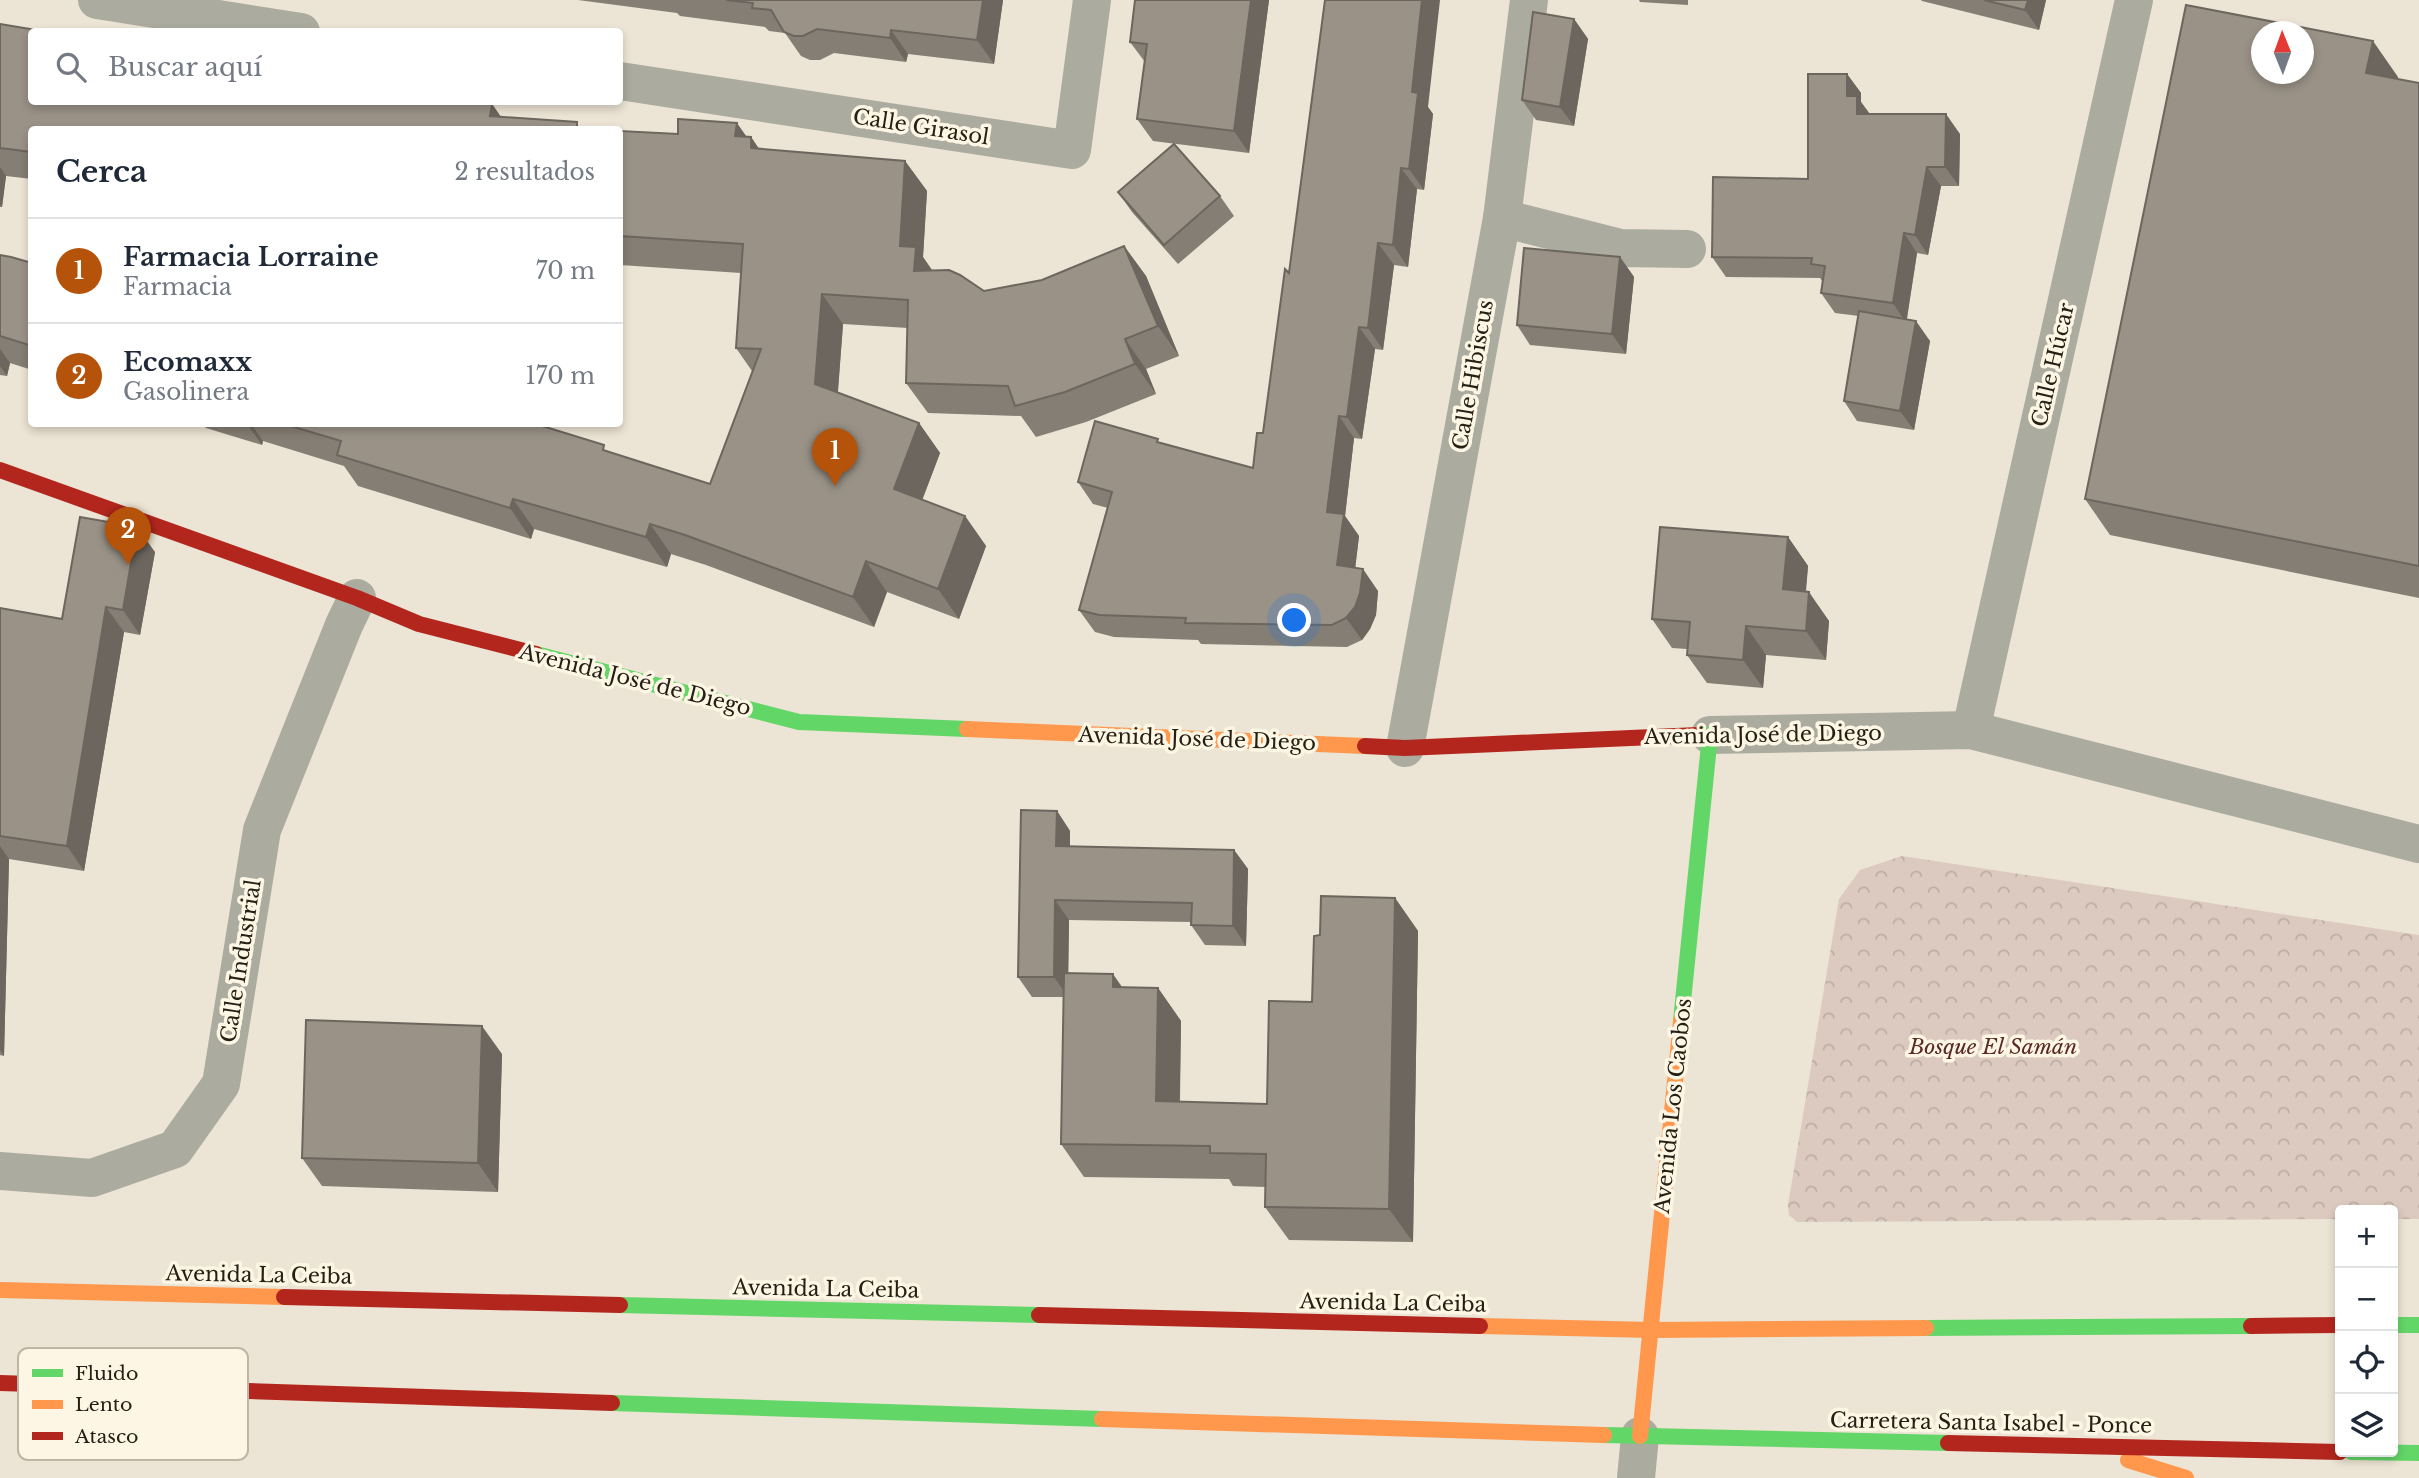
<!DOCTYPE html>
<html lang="es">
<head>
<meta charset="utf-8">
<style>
	body { margin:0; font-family:"Libre Baskerville",serif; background:#f6f6f7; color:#1f2937 }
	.controls { position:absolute; right:21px; bottom:21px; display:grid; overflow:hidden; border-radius:7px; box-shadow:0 4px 10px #0003 }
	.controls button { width:63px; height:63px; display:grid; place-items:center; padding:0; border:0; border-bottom:2px solid #e0e1e3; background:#fff; color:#1f2937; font:35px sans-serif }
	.compass { position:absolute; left:2251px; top:21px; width:63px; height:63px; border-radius:50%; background:#fff; box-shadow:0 4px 10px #0003; rotate:359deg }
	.you { position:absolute; left:1295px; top:621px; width:24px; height:24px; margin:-18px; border:5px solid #fff; border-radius:50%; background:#1a73e8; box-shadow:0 0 0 10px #1a73e833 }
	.badge { display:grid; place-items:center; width:46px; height:46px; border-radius:50%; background:#b45309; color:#fff; font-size:23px; font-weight:700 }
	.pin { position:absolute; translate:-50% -58px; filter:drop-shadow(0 2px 4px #0008) }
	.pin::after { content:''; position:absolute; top:37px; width:24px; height:21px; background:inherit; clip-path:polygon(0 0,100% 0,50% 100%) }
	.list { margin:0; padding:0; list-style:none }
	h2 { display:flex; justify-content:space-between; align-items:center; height:91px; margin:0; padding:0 28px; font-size:30px }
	h2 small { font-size:23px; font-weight:400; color:#747a83 }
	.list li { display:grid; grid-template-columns:46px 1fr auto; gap:21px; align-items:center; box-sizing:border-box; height:105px; padding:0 28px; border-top:2px solid #e0e1e3 }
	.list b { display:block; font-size:26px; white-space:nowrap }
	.list p { margin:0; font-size:23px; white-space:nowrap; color:#747a83 }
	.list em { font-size:23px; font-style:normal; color:#747a83 }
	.icon { flex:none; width:38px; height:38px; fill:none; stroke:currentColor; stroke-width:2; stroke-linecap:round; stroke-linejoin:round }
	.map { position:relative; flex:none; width:2419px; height:1478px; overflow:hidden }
	.search { position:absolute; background:#fff; box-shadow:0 4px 10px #0003; left:28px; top:28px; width:595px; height:77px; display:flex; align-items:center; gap:18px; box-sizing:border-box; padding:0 24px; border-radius:7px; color:#747a83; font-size:26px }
	.panel { position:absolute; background:#fff; box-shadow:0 4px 10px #0003; left:28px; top:126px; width:595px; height:301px; border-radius:7px }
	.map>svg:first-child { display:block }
</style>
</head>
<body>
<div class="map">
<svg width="2419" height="1478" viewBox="0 0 2419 1478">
	<defs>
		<pattern id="forest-crowns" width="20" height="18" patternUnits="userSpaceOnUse" patternTransform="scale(1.75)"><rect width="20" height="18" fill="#dccac0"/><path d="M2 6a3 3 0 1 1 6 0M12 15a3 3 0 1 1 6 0" fill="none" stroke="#bdada4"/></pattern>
	</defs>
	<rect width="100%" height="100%" fill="#ece4d4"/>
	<path fill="url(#forest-crowns)" d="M1902,856L2419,935V1219H2393V1210H2340V1219L1797,1222L1789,1215L1788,1205L1839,899L1860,870Z"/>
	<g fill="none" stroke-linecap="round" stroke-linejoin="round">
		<g stroke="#abac9f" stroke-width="38">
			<path d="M97,0L301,32"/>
			<path d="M620,81L1072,150L1092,0"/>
			<path d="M1502,218L1620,248L1687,249"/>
			<path d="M1971,730L2134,0"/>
			<path d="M1710,735L1971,730L2419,844"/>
			<path d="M1405,748L1502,218L1529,0"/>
			<path d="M0,1171L92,1178L175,1149L221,1084L262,830L344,625L357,598"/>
			<path d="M1636,1478L1640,1436"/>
		</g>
		<g stroke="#63d668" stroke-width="16">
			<path d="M536,654L799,722L967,729"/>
			<path d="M1681,1021L1710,735H1698"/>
			<path d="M620,1305L1039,1315"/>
			<path d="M2393,1325H2419"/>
			<path d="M1926,1328L2251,1326"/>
			<path d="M612,1403L1102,1419"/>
			<path d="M1604,1435L1948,1443"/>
			<path d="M2351,1452L2419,1453"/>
		</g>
		<g stroke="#ff974d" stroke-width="16">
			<path d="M967,729L1365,746"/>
			<path d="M0,1290L284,1297"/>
			<path d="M1480,1326L1651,1330L1926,1328"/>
			<path d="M1102,1419L1604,1435"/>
			<path d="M1640,1436L1681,1021"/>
			<path d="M2128,1460L2186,1478"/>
		</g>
		<g stroke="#b3261e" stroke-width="16">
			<path d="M0,470L357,598L419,624L536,654"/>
			<path d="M1365,746L1405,748L1698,735"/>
			<path d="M284,1297L620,1305"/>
			<path d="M1039,1315L1480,1326"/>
			<path d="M2251,1326L2340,1325"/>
			<path d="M0,1383L612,1403"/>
			<path d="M1948,1443L2340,1452"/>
		</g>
	</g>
	<g fill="#847e74">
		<path d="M578,0H1003L994,64L908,54L906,62L834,53L820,60H810L801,56L785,33L769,31L765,27L680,16L677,13Z"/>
		<path d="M1269,0L1249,153L1153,141L1137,119L1145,62L1130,42Z"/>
		<path d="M1639,0H1688V5L1640,2Z"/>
		<path d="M1921,0H2046L2039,30L1922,1Z"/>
		<path d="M1574,19L1588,39L1574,126L1536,120L1522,100Z"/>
		<path d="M0,24L32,102L492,104L501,117L582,128L32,130V179L6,176L2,207H0Z"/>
		<path d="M1847,74L1861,93V102L1870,114L1960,134L1959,186H1941L1928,255L1917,253L1907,319L1930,341L1914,430L1857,421L1844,401L1859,316L1835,313L1821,293L1823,282L1820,278L1726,277L1712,257L1808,179Z"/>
		<path d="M2398,77V79L2419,83V598L2110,535L2085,499Z"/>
		<path d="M1428,107L1433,114L1424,190L1417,189L1408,267L1394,265L1383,350L1375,349L1362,439L1354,438L1345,516L1359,536L1355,568L1378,591L1376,615L1370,629L1362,640L1347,647L1201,644L1198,640L1114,637L1095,632L1079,610L1108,508L1093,504L1078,482L1160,442L1253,468L1263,433L1289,273Z"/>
		<path d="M620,131L751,137L759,149L905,161L927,191L923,257L932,271L984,291L1042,280L1124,246L1146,276L1179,356L1146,369L1156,394L1086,422L1036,437L1021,416L928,413L906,383L908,328L843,324L838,392L919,423L940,453L922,500L965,516L986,546L959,619L887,592L874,627L706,565L671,554L667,567L534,529L531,539L358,486L344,466L263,441L262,445L206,428L203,424H536L610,452L710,484L752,371L736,348L741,273L620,265Z"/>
		<path d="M1118,192L1220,196L1234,216L1178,264L1132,212Z"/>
		<path d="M0,255L32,263V370L10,363L7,376L0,375Z"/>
		<path d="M1620,257L1634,277L1626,354L1530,345L1517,325Z"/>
		<path d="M1788,537L1808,566L1806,592L1829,621L1826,660L1766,655L1763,688L1707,683L1687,655V649L1672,648L1652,619Z"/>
		<path d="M155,552L140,635L124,632L84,871L9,859L4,1056L0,1055V608L62,619Z"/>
		<path d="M1057,811L1070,831V846L1234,850L1248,869L1246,946L1205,945L1191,925V922L1069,920L1068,973L1122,987L1158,988L1181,1021L1180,1102L1267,1104L1312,1002L1320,935L1395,898L1418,931L1413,1242L1289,1240L1265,1207L1266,1187L1233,1186L1229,1179L1084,1177L1061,1144L1064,997H1032L1018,977Z"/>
		<path d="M502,1054L498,1192L322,1186L302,1158Z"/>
	</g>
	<g fill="#6c665e">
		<path d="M983,0H1003L994,64L977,40Z"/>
		<path d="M1251,0H1269L1249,153L1234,131Z"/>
		<path d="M1422,0H1440L1428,107L1433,114L1424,190L1409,169L1412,92Z"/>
		<path d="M2028,0H2046L2039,30L2025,10Z"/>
		<path d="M1574,19L1588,39L1574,126L1560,107Z"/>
		<path d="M891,30L908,54L906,62L890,38Z"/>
		<path d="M2373,41L2398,77L2391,110L2366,73Z"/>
		<path d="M1847,74L1861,93V102L1871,116L1857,114L1847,96Z"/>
		<path d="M492,104L510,130L490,116Z"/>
		<path d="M1946,114L1960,134L1959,186L1945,167Z"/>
		<path d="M737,123L751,143V137L772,168L735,136Z"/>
		<path d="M905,161L927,191L923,257L937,277L914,271L900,246Z"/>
		<path d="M0,167L6,176L2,207L0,205Z"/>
		<path d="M1927,167L1941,186L1928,255L1915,235Z"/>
		<path d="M1401,168L1417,189L1408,267L1393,245Z"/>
		<path d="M1904,233L1917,253L1906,323L1893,303Z"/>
		<path d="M1378,243L1394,265L1383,350L1368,328Z"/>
		<path d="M1124,246L1146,276L1179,356L1158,326Z"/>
		<path d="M1620,257L1634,277L1626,354L1612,334Z"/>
		<path d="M822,294L843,324L836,414L815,384Z"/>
		<path d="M1916,321L1930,341L1914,430L1900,411Z"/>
		<path d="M1359,327L1375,349L1362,439L1347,417Z"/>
		<path d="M1125,339L1146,369L1156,394L1135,364Z"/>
		<path d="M0,349L10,363L7,376L0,366Z"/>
		<path d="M1339,416L1354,438L1345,516L1359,536L1353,587L1337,565L1327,512Z"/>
		<path d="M919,423L940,453L915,519L894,489Z"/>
		<path d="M247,424H251L263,441L262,445Z"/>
		<path d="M513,499L534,529L531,539L510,508Z"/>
		<path d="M965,516L986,546L959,619L938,589Z"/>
		<path d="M650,524L671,554L667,567L646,537Z"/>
		<path d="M137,527L155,552L140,635L123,610Z"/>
		<path d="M1788,537L1808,566L1803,618L1783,589Z"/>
		<path d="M866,561L887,592L874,627L853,597Z"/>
		<path d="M1363,569L1378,591L1376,615L1370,629L1362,640L1346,618Z"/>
		<path d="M1809,592L1829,621L1826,660L1806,631Z"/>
		<path d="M106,607L124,632L84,871L67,846Z"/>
		<path d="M1746,626L1766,655L1763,688L1743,660Z"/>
		<path d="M1057,811L1070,831V866L1056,846Z"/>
		<path d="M0,846L9,859L4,1056L0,1050Z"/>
		<path d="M1234,850L1248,869L1246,946L1233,926Z"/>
		<path d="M1395,898L1418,931L1413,1242L1389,1209Z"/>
		<path d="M1055,900L1069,920L1068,997L1054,977Z"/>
		<path d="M1113,974L1136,1007L1113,987Z"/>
		<path d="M1158,988L1181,1021L1179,1134L1156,1101Z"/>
		<path d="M482,1026L502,1054L498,1192L478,1163Z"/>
	</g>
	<g fill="#9a9287" stroke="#6c665e" stroke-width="2" fill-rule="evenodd">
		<path d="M726,0H983L977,40L891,30L890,38L817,29L803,36H794L784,32L771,10L752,8L753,3Z"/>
		<path d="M1135,0H1251L1234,131L1137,119L1147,44L1130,42Z"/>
		<path d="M1325,0H1422L1412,92L1418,93L1409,169L1401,168L1393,245L1378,243L1368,328L1359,327L1347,417L1339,416L1327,512L1344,514L1337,565L1363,569L1360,593L1355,607L1346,618L1332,625L1185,623L1186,618L1099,615L1079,610L1112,492L1078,482L1095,421L1158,439L1157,442L1253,468L1257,433H1263L1285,269L1289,273Z"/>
		<path d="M1984,0H2028L2025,10Z"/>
		<path d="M2186,5L2373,41L2366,73L2419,83V566L2085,499ZM2262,32H2304V74H2262Z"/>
		<path d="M1533,12L1574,19L1560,107L1522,100Z"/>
		<path d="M0,24L48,32H32V102H475L492,104L490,116L577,122V128L603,130H32V152L0,148Z"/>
		<path d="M1808,74H1847V96H1857V114H1946L1945,167H1927L1915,235L1904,233L1893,303L1821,293L1825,266L1811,264L1812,258L1712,257L1713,177L1808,179Z"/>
		<path d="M678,119L737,123L735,136L751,137V148L905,161L900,246L916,247L914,271L949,270L960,275L984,291L1042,280L1124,246L1158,326L1125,339L1135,364L1065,392L1015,406L1008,386L906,383L908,300L822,294L815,384L919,423L894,489L965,516L938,589L866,561L853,597L685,535L650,524L646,537L513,499L510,508L337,455L341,441L284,424H536L604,445L603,450L710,484L761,349L736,348L743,244L620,236V131L678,134Z"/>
		<path d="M1174,144L1220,196L1164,245L1118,192Z"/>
		<path d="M1524,248L1620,257L1612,334L1517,325Z"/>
		<path d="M0,255L11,257L32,263V346L0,336Z"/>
		<path d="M1859,311L1916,321L1900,411L1844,401Z"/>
		<path d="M80,517L137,527L123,610L106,607L67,846L0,836V608L62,619Z"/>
		<path d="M1660,527L1788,537L1783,589L1809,592L1806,631L1746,626L1743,660L1687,655L1690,622L1652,619Z"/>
		<path d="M1021,810L1057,811L1056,846L1234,850L1233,926L1191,925L1192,903L1055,900L1054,977H1018Z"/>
		<path d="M1321,896L1395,898L1389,1209L1265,1207L1266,1154L1210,1153V1146L1061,1144L1064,973L1113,974V987L1158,988L1156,1101L1267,1104L1269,1001L1312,1002L1314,936L1320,935Z"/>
		<path d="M306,1020L482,1026L478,1163L302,1158Z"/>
	</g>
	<g text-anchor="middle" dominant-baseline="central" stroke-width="7" stroke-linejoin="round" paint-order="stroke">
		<g font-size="21" fill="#252015" stroke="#fef6e4">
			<text transform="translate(921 127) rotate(9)">Calle Girasol</text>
			<text transform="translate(2053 365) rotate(-77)">Calle Húcar</text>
			<text transform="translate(1473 375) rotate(-80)">Calle Hibiscus</text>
			<text transform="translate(635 680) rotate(14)">Avenida José de Diego</text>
			<text transform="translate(1763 735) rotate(-1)">Avenida José de Diego</text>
			<text transform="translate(1197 739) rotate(2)">Avenida José de Diego</text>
			<text transform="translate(241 961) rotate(-81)">Calle Industrial</text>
			<text transform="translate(1673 1106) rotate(-84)">Avenida Los Caobos</text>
			<text transform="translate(259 1275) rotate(1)">Avenida La Ceiba</text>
			<text transform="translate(826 1289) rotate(1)">Avenida La Ceiba</text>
			<text transform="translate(1393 1303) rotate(1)">Avenida La Ceiba</text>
			<text transform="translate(1991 1423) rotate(1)">Carretera Santa Isabel - Ponce</text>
		</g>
		<g font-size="21" font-style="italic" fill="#592924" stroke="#fef6e4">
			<text x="1993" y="1047">Bosque El Samán</text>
		</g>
	</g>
	<rect x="18" y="1348" width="230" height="112" rx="10" fill="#fef6e4" stroke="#bdb6a6" stroke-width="2"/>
	<rect x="32" y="1369" width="31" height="8" fill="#63d668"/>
	<rect x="32" y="1400" width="31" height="9" fill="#ff974d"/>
	<rect x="32" y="1432" width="31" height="8" fill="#b3261e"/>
	<g font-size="19" fill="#252015">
		<text x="75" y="1380">Fluido</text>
		<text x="75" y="1411">Lento</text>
		<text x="75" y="1443">Atasco</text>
	</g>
</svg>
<div class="controls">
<button>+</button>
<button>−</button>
<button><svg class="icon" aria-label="locate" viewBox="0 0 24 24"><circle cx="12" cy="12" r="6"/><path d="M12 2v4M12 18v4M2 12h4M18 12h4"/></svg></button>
<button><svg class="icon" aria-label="layers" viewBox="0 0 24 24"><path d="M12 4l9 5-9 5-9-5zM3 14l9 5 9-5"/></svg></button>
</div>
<svg class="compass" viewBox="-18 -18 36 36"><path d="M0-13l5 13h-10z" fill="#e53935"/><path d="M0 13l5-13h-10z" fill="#747a83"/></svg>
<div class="you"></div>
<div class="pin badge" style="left:835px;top:486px">1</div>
<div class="pin badge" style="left:128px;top:565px">2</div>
<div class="search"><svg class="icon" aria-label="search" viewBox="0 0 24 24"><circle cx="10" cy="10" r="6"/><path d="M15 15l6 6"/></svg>Buscar aquí</div>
<section class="panel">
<h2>Cerca<small>2 resultados</small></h2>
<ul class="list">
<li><span class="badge">1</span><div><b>Farmacia Lorraine</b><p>Farmacia</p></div><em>70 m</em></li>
<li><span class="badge">2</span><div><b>Ecomaxx</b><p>Gasolinera</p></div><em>170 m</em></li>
</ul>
</section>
</div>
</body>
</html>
